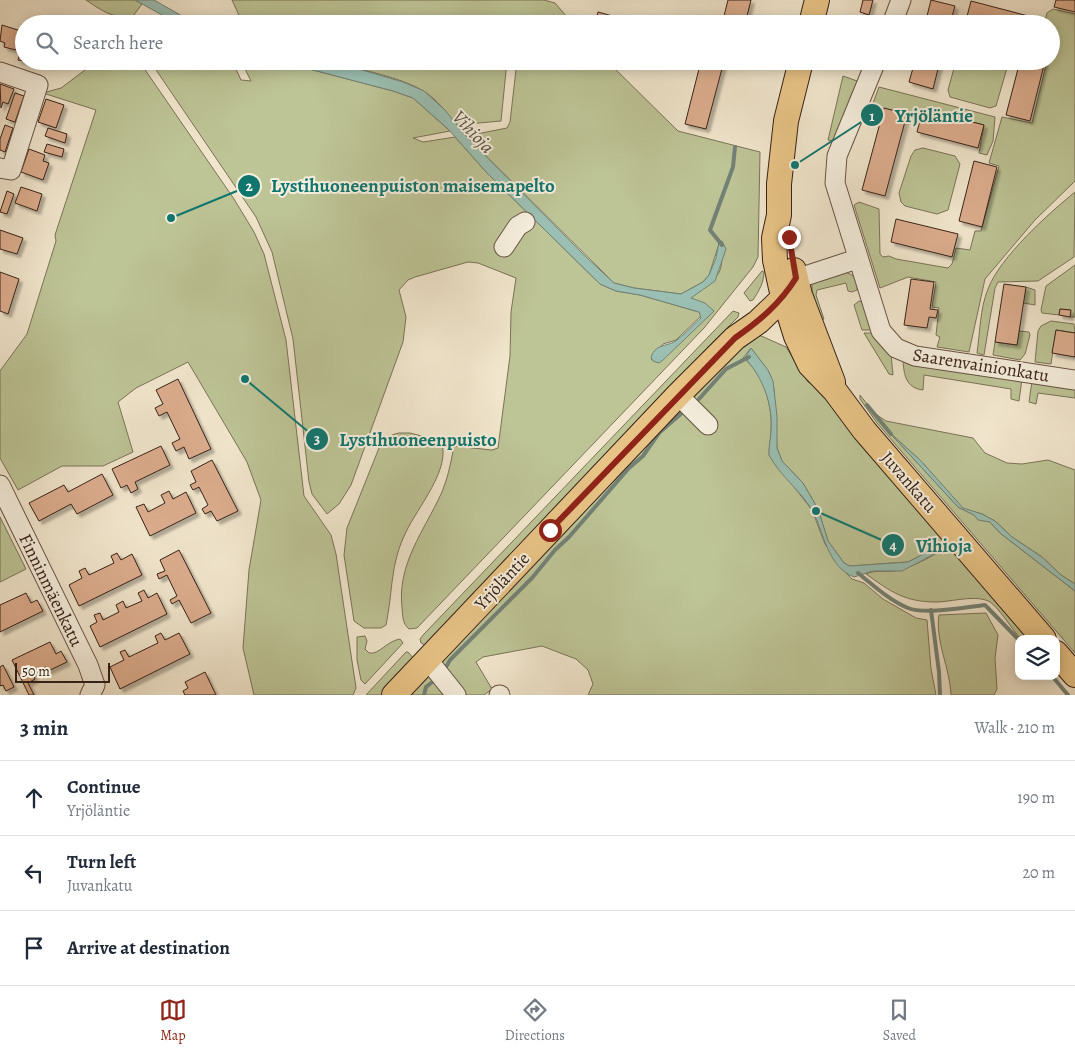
<!DOCTYPE html>
<html lang="en">
<head>
<meta charset="utf-8">
<style>
	body { margin:0; font-family:Alegreya,serif; background:#f6f6f7; color:#1f2937 }
	.controls { position:absolute; right:15px; bottom:15px; display:grid; overflow:hidden; border-radius:10px; box-shadow:0 2px 12px #0003 }
	.controls button { width:45px; height:45px; display:grid; place-items:center; padding:0; border:0; border-bottom:1px solid #e0e1e3; background:#fff; color:#1f2937; font:25px sans-serif }
	.scale { position:absolute; left:15px; bottom:12px; width:95px; box-sizing:border-box; padding-left:5px; border:2px solid #372218; border-top:0; font-size:14px; line-height:18px; white-space:nowrap; color:#372218; -webkit-text-stroke:4px #f6efde; paint-order:stroke }
	.stop { position:absolute; width:15px; height:15px; margin:-11px; border:4px solid #8f2418; border-radius:50%; background:#fff }
	.stop.end { background:#8f2418; border-color:#fff; box-shadow:0 1px 5px #0008 }
	.list { margin:0; padding:0; list-style:none }
	h2 { display:flex; justify-content:space-between; align-items:center; height:65px; margin:0; padding:0 20px; font-size:21px }
	h2 small { font-size:16px; font-weight:400; color:#747a83 }
	.list li { display:grid; grid-template-columns:32px 1fr auto; gap:15px; align-items:center; box-sizing:border-box; height:75px; padding:0 20px; border-top:1px solid #e0e1e3 }
	.list b { display:block; font-size:19px; white-space:nowrap }
	.list p { margin:0; font-size:16px; white-space:nowrap; color:#747a83 }
	.list em { font-size:16px; font-style:normal; color:#747a83 }
	.icon { flex:none; width:28px; height:28px; fill:none; stroke:currentColor; stroke-width:2; stroke-linecap:round; stroke-linejoin:round }
	.map { position:relative; flex:none; width:1075px; height:695px; overflow:hidden }
	.search { position:absolute; background:#fff; box-shadow:0 2px 12px #0003; left:15px; right:15px; top:15px; height:55px; display:flex; align-items:center; gap:12px; box-sizing:border-box; padding:0 18px; border-radius:28px; color:#747a83; font-size:19px }
	.sheet { height:290px; background:#fff }
	nav { display:flex; justify-content:space-around; align-items:center; box-sizing:border-box; height:70px; border-top:1px solid #e0e1e3; background:#fff; font-size:14px; color:#747a83 }
	nav a { display:grid; justify-items:center; gap:2px }
	nav .on { color:#8f2418 }
	.map>svg:first-child { display:block }
</style>
</head>
<body>
<div class="map">
<svg width="1075" height="695" viewBox="0 0 1075 695">
	<defs>
		<filter id="shadow"><feDropShadow dx="3.5" dy="3.5" stdDeviation="1" flood-color="#0004"/></filter>
	</defs>
	<rect width="100%" height="100%" fill="#f1e6cd"/>
	<filter id="stains"><feTurbulence type="fractalNoise" baseFrequency=".004" numOctaves="4"/><feColorMatrix values="0 0 0 0 .2 0 0 0 0 .09 0 0 0 0 .02 0 0 0 .5 -.17"/></filter>
	<radialGradient id="worn" r=".72"><stop offset=".6" stop-color="#630" stop-opacity="0"/><stop offset="1" stop-color="#630" stop-opacity=".3"/></radialGradient>
	<g fill="#bdc496" stroke="#7a7357">
		<path d="M86,0H135L142,4L133,16C114,20 101,10 86,0Z"/>
		<path d="M232,0H544L555,3L573,24H243Z"/>
		<path d="M1053,9L1075,14V181L1035,220L985,279L969,352L937,347L940,337L936,335L939,308L932,307L936,282L908,277L880,288L854,205L859,202L879,209L880,254L883,257L889,256L896,259L948,268L952,264L956,248L970,250L975,231H981L999,166L989,163L1002,117L1032,123L1047,61H1051V24H1044L1047,13Z"/>
		<path d="M97,61H139L234,199L254,232L264,254L286,340L304,496L331,535L336,554L356,688L353,695H254L243,648L249,570L261,500L247,462L188,362L136,388L118,402L133,452L103,466H62L18,490L0,458V371L27,334L56,241L55,235L96,110L43,93L61,88Z"/>
		<path d="M150,61H217L236,69L241,80L251,81L241,61H279L393,91L413,98L450,131L413,138L423,142L455,137L487,173L600,284L616,291L640,295L699,312L702,315L676,340L663,344L651,359L656,362L714,311L691,298C711,271 727,287 720,241L709,275L703,282L681,294L634,288L614,283L466,136L507,128L510,122L517,61H607L678,131L760,152L758,257L753,267L704,328L417,628L409,629C402,623 403,616 402,608C397,564 424,531 441,494C448,478 451,462 454,446L492,450L498,448L510,356L511,312L516,278L478,263L468,262L415,277L408,280L399,290L406,317L403,342L351,485L339,504L327,514L312,494L309,482L293,339L272,252L256,217Z"/>
		<path d="M332,61H507L501,121L457,125C447,114 438,100 425,92C402,77 359,70 332,61Z"/>
		<path d="M956,61H1009L996,106L990,108L950,97L948,90Z"/>
		<path d="M843,76L860,82L834,141L828,140Z"/>
		<path d="M879,87L995,117L993,141L987,155L979,153L984,125L924,109L921,118L872,106Z"/>
		<path d="M923,148L955,156L960,164L948,210L937,214L905,206L901,202L899,193L911,156L915,150Z"/>
		<path d="M1075,192L1074,257L1038,281L998,282L995,288L984,355L977,353C980,333 980,308 988,289C1000,257 1048,214 1075,192Z"/>
		<path d="M1075,265V317H1070V310L1060,309L1059,315L1042,313L1041,310L1046,286Z"/>
		<path d="M762,271L764,272C764,282 759,291 753,300L750,301L744,293Z"/>
		<path d="M843,271L852,275L858,283L857,290L852,292L848,291L846,283L817,290L816,295L824,319L821,320L812,291V281Z"/>
		<path d="M1026,287L1035,290V305L1023,303Z"/>
		<path d="M859,301L863,302L873,330H862L854,305Z"/>
		<path d="M733,311L739,313L738,317L708,347L680,380L427,646L421,643L420,639L424,634Z"/>
		<path d="M1051,321L1074,324L1075,333L1056,330L1051,364L1035,362L1038,331L1041,326Z"/>
		<path d="M1019,331L1029,332L1030,335L1025,354L1020,360L993,355L995,342L1017,345Z"/>
		<path d="M864,333H874L891,354L893,375L889,374Z"/>
		<path d="M759,335L786,347L808,382L815,385L1031,639L1020,638C1012,629 999,608 990,602C977,594 951,602 936,602C904,602 890,591 866,574C875,570 884,572 894,571C905,570 933,557 941,550L937,541L920,556L908,562L850,566L844,563L828,541L818,509L803,483L782,461L777,448L774,389L770,374L751,348L743,358C764,373 773,407 771,432C771,440 769,447 769,455L812,510L825,544L842,569L852,579L864,583L883,599L916,618L927,620L931,669L936,695H588L593,684L588,670L576,659L542,646L483,657L476,662L492,689L484,695H465L446,678L440,656L533,558L737,352Z"/>
		<path d="M903,361L1022,379L1019,401L1011,399V389L924,375L923,390C906,388 904,375 903,361Z"/>
		<path d="M1032,381L1075,387V398L1038,393L1036,404L1029,402Z"/>
		<path d="M860,395L874,413L886,421L973,438L985,453L1007,463L1022,464L1048,460L1075,470V584L1061,575L1042,557L1012,537L995,521L982,514L963,509L921,461L888,431L958,507L974,515L980,520L990,522L1000,533L1075,591V653L877,423L860,399Z"/>
		<path d="M399,433H410L441,441C452,468 417,508 406,532C390,564 393,591 386,625L381,628H364L354,621L344,555L347,528L381,443L392,435Z"/>
		<path d="M0,517L26,569L0,582Z"/>
		<path d="M986,613L998,635L995,658L997,689L994,695H951C950,668 935,641 939,615Z"/>
		<path d="M365,636L367,641L365,649L369,653C379,655 387,641 400,639L403,643L365,684L361,680L357,660V637Z"/>
		<path d="M406,652H408L414,659L411,665L382,695H366Z"/>
		<path d="M429,674L452,695H409Z"/>
	</g>
	<g fill="#9bc0b3" stroke="#738175">
		<path d="M135,0H154L196,24H178Z"/>
		<path d="M279,61H332L403,82L424,91L445,110L466,136L586,257L614,283L634,288L681,294L703,282L709,275L716,258L719,242L722,241L726,249L715,281L691,298L705,303L714,311L663,360L659,363L653,361L651,357C656,343 668,347 677,340C685,334 693,325 701,318L699,312L640,295L616,291L600,284L487,173L448,129L413,98L393,91Z"/>
		<path d="M751,348L768,370L773,381L777,416V448L782,461L803,483L818,509L828,541L844,563L850,566L908,562L920,556L937,541L942,547L940,551L902,571H873L854,577C827,567 824,531 812,510C800,490 780,476 769,455C768,447 771,439 771,431C773,404 763,378 745,358Z"/>
		<path d="M888,431L921,461L963,508L982,514L995,521L1012,537L1042,557L1061,575L1075,584V591L1000,533L990,522L978,520L974,515L958,507Z"/>
	</g>
	<g fill="none" stroke-linecap="round" stroke-linejoin="round">
		<g stroke="#738175" stroke-width="4">
			<path d="M722,245L710,230L733,167L735,147"/>
			<path d="M699,399L726,369L749,357"/>
			<path d="M867,405L891,434"/>
			<path d="M858,573C873,585 890,601 908,608C925,615 966,607 985,605L1019,640"/>
			<path d="M931,610L939,672L940,695"/>
			<path d="M446,667L450,660L532,578L555,550L569,537L629,468L643,456L659,433L683,412"/>
			<path d="M1052,676L1068,695"/>
			<path d="M424,695L426,687L431,683"/>
		</g>
	</g>
	<g fill="#dcad8e" stroke="#372218" filter="url(#shadow)">
		<path d="M728,0H751L745,24H722Z"/>
		<path d="M863,0H873L869,15L860,12Z"/>
		<path d="M931,0L955,6L950,24H925Z"/>
		<path d="M1056,0H1075V12L1054,7Z"/>
		<path d="M971,1L1032,17L1030,24H965Z"/>
		<path d="M598,12L616,17L642,24H595Z"/>
		<path d="M2,25L24,32L20,48L17,47L16,50L4,47L5,43L0,41Z"/>
		<path d="M24,42V61L18,60Z"/>
		<path d="M701,61H724L706,129L685,124Z"/>
		<path d="M915,61H940L933,89L909,82Z"/>
		<path d="M1020,61H1045L1030,121L1006,115Z"/>
		<path d="M0,84L14,89L8,104L3,102L1,108Z"/>
		<path d="M15,93L24,96L15,122L6,119Z"/>
		<path d="M46,99L64,105L56,128L38,122Z"/>
		<path d="M884,108L907,114L885,196L862,190Z"/>
		<path d="M923,109L984,125L978,148L917,132Z"/>
		<path d="M5,125L13,128L5,152L0,150V139Z"/>
		<path d="M48,128L67,134L65,143L45,136Z"/>
		<path d="M47,144L64,149L62,157L44,152Z"/>
		<path d="M29,149L45,155L43,161L49,163L43,180L21,172Z"/>
		<path d="M974,161L997,167L982,227L959,221Z"/>
		<path d="M21,187L42,194L37,211L15,203Z"/>
		<path d="M7,191L14,194L7,214L0,212Z"/>
		<path d="M896,219L958,234L952,257L891,242Z"/>
		<path d="M0,230L23,238L17,254L0,249Z"/>
		<path d="M0,272L19,279L8,314L0,311Z"/>
		<path d="M911,279L934,282L930,309L938,310L936,318L929,317L927,328L904,325Z"/>
		<path d="M1004,284L1026,287L1017,345L995,342Z"/>
		<path d="M1060,309L1071,310L1070,317L1059,315Z"/>
		<path d="M1056,330L1075,333V357L1052,353Z"/>
		<path d="M178,379L211,449L189,459L184,447L176,451L172,443L180,439L167,412L159,416L155,408L163,404L156,390Z"/>
		<path d="M161,446L170,465L135,482L138,489L131,493L127,485L121,488L112,469Z"/>
		<path d="M212,460L238,511L217,521L211,511L205,514L202,509L208,505L199,487L193,490L190,485L196,482L191,471Z"/>
		<path d="M102,474L113,495L77,514L71,504L39,521L29,503L64,485L68,492Z"/>
		<path d="M169,491L173,499L186,492L196,513L150,536L136,507L144,504L148,512L165,503L161,495Z"/>
		<path d="M179,550L211,613L191,623L179,600L172,604L170,600L177,596L167,575L159,579L157,574L165,571L160,560Z"/>
		<path d="M117,553L121,560L132,554L142,575L79,606L69,585L82,578L79,571L85,568L89,575L114,563L111,556Z"/>
		<path d="M144,590L148,598L157,593L167,614L100,647L90,626L97,622L94,615L100,613L103,620L119,612L116,605L123,601L126,608L142,601L138,593Z"/>
		<path d="M26,593L31,603L37,600L43,611L0,632V605Z"/>
		<path d="M161,633L165,640L179,633L190,654L120,689L110,667L124,660L120,652L125,650L129,657L158,643L155,636Z"/>
		<path d="M50,642L56,654L61,651L67,662L48,671L46,667L32,673L35,679L28,683L34,695H29L12,660Z"/>
		<path d="M3,665L14,687L6,691L3,685L0,686V667Z"/>
		<path d="M205,672L216,695H185L183,691L188,688L185,682Z"/>
	</g>
	<g fill="none" stroke-linecap="round" stroke-linejoin="round">
		<defs>
			<g id="minor">
				<path d="M892,24L901,0"/>
				<path d="M876,61L837,156L835,183L881,331L896,348L915,356L1075,380"/>
				<path d="M0,72L38,85L11,170L0,168"/>
				<path d="M504,247L518,226L525,222"/>
				<path d="M796,279L857,259"/>
				<path d="M678,395L708,425"/>
				<path d="M0,485L88,665L95,685L90,695"/>
				<path d="M428,660L456,695"/>
				<path d="M499,695H500"/>
			</g>
			<g id="major">
				<path d="M811,24L817,0"/>
				<path d="M801,61L786,121L779,184V215L774,238L775,260L781,288L796,336L810,365L835,391L864,430L1044,639"/>
				<path d="M794,270L800,295L833,382"/>
				<path d="M1056,653L1075,675"/>
				<path d="M394,695L678,395L735,338L758,322L783,298L791,286"/>
			</g>
		</defs>
		<use href="#minor" stroke="#665345" stroke-width="21"/>
		<use href="#major" stroke="#372218" stroke-width="26"/>
		<use href="#minor" stroke="#f6efde" stroke-width="19"/>
		<use href="#major" stroke="#e8c386" stroke-width="24"/>
	</g>
	<g fill="none" stroke-linecap="round" stroke-linejoin="round">
		<path stroke="#8f2418" stroke-width="6" d="M550,530L735,338C759,321 780,304 796,278L789,237"/>
	</g>
	<g text-anchor="middle" dominant-baseline="central" stroke-width="4" stroke-linejoin="round" paint-order="stroke">
		<g font-size="18" fill="#372218" stroke="#f6efde">
			<text transform="translate(981 365) rotate(9)">Saarenvainionkatu</text>
			<text transform="translate(909 482) rotate(49)">Juvankatu</text>
			<text transform="translate(502 581) rotate(-47)">Yrjöläntie</text>
			<text transform="translate(51 590) rotate(64)">Finninmäenkatu</text>
		</g>
		<g font-size="19" font-style="italic" fill="#555146" stroke="#f6efde">
			<text transform="translate(473 132) rotate(47)">Vihioja</text>
		</g>
	</g>
	<path fill="none" stroke="#0f766e" stroke-width="2" d="M795 165L872 115M171 218L249 186M245 379L317 439M816 511L893 545"/>
	<g fill="#0f766e" stroke="#f6efde" stroke-width="2">
		<circle cx="795" cy="165" r="5"/>
		<circle cx="171" cy="218" r="5"/>
		<circle cx="245" cy="379" r="5"/>
		<circle cx="816" cy="511" r="5"/>
		<circle cx="872" cy="115" r="12"/>
		<circle cx="249" cy="186" r="12"/>
		<circle cx="317" cy="439" r="12"/>
		<circle cx="893" cy="545" r="12"/>
	</g>
	<g font-size="15" text-anchor="middle" font-weight="bold" fill="#fff">
		<text x="872" y="121">1</text>
		<text x="249" y="191">2</text>
		<text x="317" y="444">3</text>
		<text x="893" y="550">4</text>
	</g>
	<g font-size="19" text-anchor="middle" font-weight="bold" fill="#0f766e" stroke="#f6efde" stroke-width="4" stroke-linejoin="round" paint-order="stroke">
		<text x="934" y="122">Yrjöläntie</text>
		<text x="413" y="192">Lystihuoneenpuiston maisemapelto</text>
		<text x="418" y="446">Lystihuoneenpuisto</text>
		<text x="944" y="552">Vihioja</text>
	</g>
	<rect width="100%" height="100%" filter="url(#stains)"/>
	<rect width="100%" height="100%" fill="url(#worn)"/>
</svg>
<div class="controls">
<button><svg class="icon" aria-label="layers" viewBox="0 0 24 24"><path d="M12 4l9 5-9 5-9-5zM3 14l9 5 9-5"/></svg></button>
</div>
<div class="scale">50 m</div>
<div class="stop" style="left:550px;top:530px"></div>
<div class="stop end" style="left:789px;top:237px"></div>
<div class="search"><svg class="icon" aria-label="search" viewBox="0 0 24 24"><circle cx="10" cy="10" r="6"/><path d="M15 15l6 6"/></svg>Search here</div>
</div>
<section class="sheet">
<h2>3 min<small>Walk · 210 m</small></h2>
<ul class="list">
<li><svg class="icon" aria-label="ahead" viewBox="0 0 24 24"><path d="M12 20V5M6 11l6-6 6 6"/></svg><div><b>Continue</b><p>Yrjöläntie</p></div><em>190 m</em></li>
<li><svg class="icon" aria-label="left" viewBox="0 0 24 24"><path d="M17 20v-9H6M10 6l-5 5 5 5"/></svg><div><b>Turn left</b><p>Juvankatu</p></div><em>20 m</em></li>
<li><svg class="icon" aria-label="arrive" viewBox="0 0 24 24"><path d="M6 21V4h12l-3 4 3 4H6"/></svg><div><b>Arrive at destination</b></div></li>
</ul>
</section>
<nav>
<a class="on"><svg class="icon" aria-label="map" viewBox="0 0 24 24"><path d="M3 6l6-2 6 2 6-2v14l-6 2-6-2-6 2zM9 4v14M15 6v14"/></svg>Map</a>
<a><svg class="icon" aria-label="directions" viewBox="0 0 24 24"><path d="M12 3l9 9-9 9-9-9zM9 14v-3h6M13 9l2 2-2 2"/></svg>Directions</a>
<a><svg class="icon" aria-label="saved" viewBox="0 0 24 24"><path d="M7 4h10v16l-5-4-5 4z"/></svg>Saved</a>
</nav>
</body>
</html>
